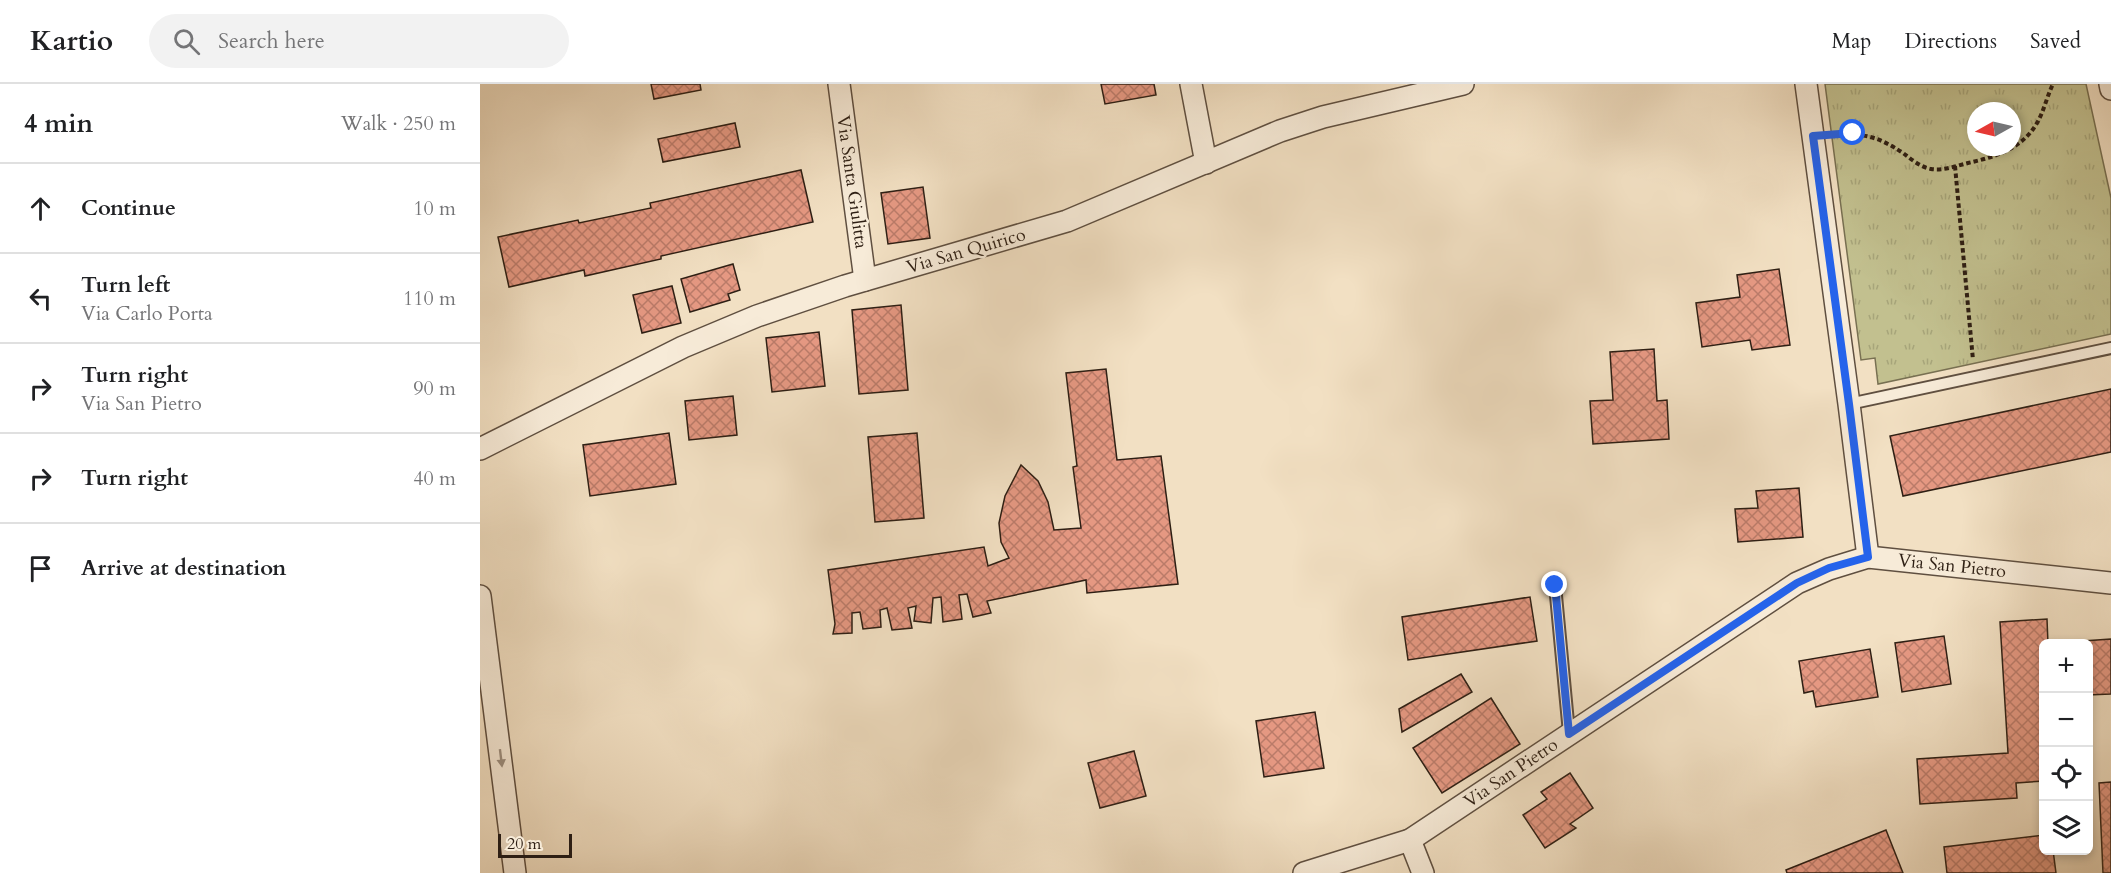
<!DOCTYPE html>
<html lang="en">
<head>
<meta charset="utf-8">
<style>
	body { margin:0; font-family:Cardo,serif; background:#f2f2f2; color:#202124 }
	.controls { position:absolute; right:18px; bottom:18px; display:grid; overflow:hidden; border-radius:9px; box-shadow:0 3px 9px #0003 }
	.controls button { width:54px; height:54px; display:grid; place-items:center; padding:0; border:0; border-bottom:2px solid #e0e0e0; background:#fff; color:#202124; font:30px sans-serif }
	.compass { position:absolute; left:1487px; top:18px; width:54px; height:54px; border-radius:50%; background:#fff; box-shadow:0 3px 9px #0003; rotate:262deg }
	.scale { position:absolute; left:18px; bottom:15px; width:74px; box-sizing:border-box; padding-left:6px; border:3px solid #2e1f14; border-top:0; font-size:16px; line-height:21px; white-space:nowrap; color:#2e1f14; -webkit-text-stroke:4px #f7ebd8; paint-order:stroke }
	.stop { position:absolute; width:18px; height:18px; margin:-14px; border:4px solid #2563eb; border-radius:50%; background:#fff }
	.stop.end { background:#2563eb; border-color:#fff; box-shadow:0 2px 6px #0008 }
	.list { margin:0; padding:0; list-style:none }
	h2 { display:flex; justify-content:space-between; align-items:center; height:78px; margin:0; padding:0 24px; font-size:26px }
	h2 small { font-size:20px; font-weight:400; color:#757577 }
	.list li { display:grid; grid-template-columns:39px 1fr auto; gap:18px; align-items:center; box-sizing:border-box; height:90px; padding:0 24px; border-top:2px solid #e0e0e0 }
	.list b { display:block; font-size:22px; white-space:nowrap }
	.list p { margin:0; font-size:20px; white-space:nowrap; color:#757577 }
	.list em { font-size:20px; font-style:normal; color:#757577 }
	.icon { flex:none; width:33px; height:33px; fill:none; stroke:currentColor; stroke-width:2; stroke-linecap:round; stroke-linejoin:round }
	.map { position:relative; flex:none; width:1631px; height:789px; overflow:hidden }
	header { display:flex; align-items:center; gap:36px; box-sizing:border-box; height:84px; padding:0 30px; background:#fff; border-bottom:2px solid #e0e0e0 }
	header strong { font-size:28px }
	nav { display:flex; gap:33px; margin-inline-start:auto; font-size:21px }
	.search { width:420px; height:54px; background:#f2f2f2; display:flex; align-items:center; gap:15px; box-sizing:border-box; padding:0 21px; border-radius:33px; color:#757577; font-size:22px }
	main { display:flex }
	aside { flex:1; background:#fff }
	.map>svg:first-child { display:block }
</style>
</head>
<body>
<header>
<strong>Kartio</strong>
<div class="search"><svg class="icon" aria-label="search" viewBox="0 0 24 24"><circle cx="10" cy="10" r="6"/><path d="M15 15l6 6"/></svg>Search here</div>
<nav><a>Map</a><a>Directions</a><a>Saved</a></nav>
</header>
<main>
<aside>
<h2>4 min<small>Walk · 250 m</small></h2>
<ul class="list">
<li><svg class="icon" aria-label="ahead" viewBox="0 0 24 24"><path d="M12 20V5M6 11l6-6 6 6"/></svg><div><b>Continue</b></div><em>10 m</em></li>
<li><svg class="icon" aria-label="left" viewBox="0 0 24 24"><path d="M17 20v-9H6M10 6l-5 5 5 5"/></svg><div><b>Turn left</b><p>Via Carlo Porta</p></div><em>110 m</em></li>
<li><svg class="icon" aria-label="right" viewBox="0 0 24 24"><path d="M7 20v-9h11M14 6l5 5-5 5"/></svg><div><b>Turn right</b><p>Via San Pietro</p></div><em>90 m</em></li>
<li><svg class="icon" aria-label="right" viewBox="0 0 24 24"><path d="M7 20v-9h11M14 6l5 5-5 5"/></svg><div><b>Turn right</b></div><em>40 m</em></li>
<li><svg class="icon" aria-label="arrive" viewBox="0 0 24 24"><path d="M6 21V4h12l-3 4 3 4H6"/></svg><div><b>Arrive at destination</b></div></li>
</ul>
</aside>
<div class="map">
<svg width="1631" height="789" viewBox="0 0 1631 789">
	<defs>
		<pattern id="grass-tufts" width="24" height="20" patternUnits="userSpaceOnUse" patternTransform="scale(1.5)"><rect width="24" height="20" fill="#c2c08f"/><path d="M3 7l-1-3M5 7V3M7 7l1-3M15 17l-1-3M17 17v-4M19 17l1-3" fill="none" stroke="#a7a57a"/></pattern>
		<pattern id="building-cross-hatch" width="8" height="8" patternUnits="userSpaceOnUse" patternTransform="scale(1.5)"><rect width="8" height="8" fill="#e59882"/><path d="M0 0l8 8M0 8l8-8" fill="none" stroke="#ba7b69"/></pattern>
	</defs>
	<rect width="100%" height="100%" fill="#f2e0c3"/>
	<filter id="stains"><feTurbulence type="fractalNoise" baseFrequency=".00333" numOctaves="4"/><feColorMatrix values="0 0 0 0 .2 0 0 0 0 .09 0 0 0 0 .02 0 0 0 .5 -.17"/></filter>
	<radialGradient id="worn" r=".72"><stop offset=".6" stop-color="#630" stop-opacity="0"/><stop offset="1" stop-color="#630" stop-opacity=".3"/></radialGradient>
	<path fill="url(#grass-tufts)" stroke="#787052" stroke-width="1.5" fill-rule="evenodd" d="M1345,0H1606L1631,114V250L1398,300L1395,274L1381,276ZM1496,27H1532V63H1496Z"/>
	<g fill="url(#building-cross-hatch)" stroke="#2e1f14" stroke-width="1.5">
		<path d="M171,0H220L221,6L174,15Z"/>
		<path d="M621,0H674L676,11L625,20Z"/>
		<path d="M255,39L260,63L183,78L178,55Z"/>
		<path d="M321,86L333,138L181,172V175L105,192L104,186L29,203L18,153L98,136L99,139L171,124L170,119Z"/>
		<path d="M443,103L450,154L408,160L401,109Z"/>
		<path d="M253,180L260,206L248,210L250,216L210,228L201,195Z"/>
		<path d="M1299,185L1310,261L1272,266L1270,256L1222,263L1216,219L1260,213L1257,191Z"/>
		<path d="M192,202L201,239L162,249L153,211Z"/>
		<path d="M421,221L428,306L379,310L372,226Z"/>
		<path d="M339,248L345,302L292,308L286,254Z"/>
		<path d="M1174,265L1177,317L1187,316L1189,355L1113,360L1110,317L1133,316L1130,268Z"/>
		<path d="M626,285L637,376L681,372L698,500L607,509L606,496L507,517L511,529L493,533L487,510L479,511L482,535L463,538L461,513L453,514L451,539L434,537L436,522L428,524L432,544L412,546L407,524L400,526L401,543L383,545L380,528L372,529V549L353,550L355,540L348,486L504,463L508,482L529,474L521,458L519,439L525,412L541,381L558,397L568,418L574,446L601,444L593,383L597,382L586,289Z"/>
		<path d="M1631,305V368L1423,412L1410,352Z"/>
		<path d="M253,312L257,351L209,356L205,317Z"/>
		<path d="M189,349L196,400L110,412L103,361Z"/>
		<path d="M437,349L444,434L395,438L388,353Z"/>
		<path d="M1319,404L1323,453L1258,458L1255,425L1278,424L1276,407Z"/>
		<path d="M1050,513L1057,557L928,576L922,533Z"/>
		<path d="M1567,535L1568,560H1564V697L1536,699L1537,714L1440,720L1437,675L1528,669L1520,538Z"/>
		<path d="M1464,552L1471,600L1422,608L1415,559Z"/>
		<path d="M1631,555V610L1608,611V560H1603V557Z"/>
		<path d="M1390,565L1398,613L1336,623L1333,607L1324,609L1319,577Z"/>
		<path d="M981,590L992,608L922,648L919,625Z"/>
		<path d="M1011,614L1040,660L962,709L933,664Z"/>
		<path d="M835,628L844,684L784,693L776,637Z"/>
		<path d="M654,667L666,712L620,724L608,679Z"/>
		<path d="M1090,689L1113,724L1090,740L1096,744L1065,764L1043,731L1067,715L1061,708Z"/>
		<path d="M1631,698V789H1623L1619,699Z"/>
		<path d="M1406,746L1423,789H1307L1306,786Z"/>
		<path d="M1564,751V766H1573L1576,789H1467L1464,763Z"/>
	</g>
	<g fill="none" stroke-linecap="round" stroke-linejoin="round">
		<defs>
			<g id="lane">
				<path d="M1369,320L1631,264"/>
				<path d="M1075,501L1089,649"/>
			</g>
			<g id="street">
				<path d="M359,0L385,196"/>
				<path d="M711,0L726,79"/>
				<path d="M1326,0L1369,320L1388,473"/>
				<path d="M1630,0L1631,5"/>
				<path d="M0,365L203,263L277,232L365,202L587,137L800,47L843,33L983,0"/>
				<path d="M0,512L35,789"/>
				<path d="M930,756L943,789"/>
				<path d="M824,789L930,756L1317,499L1349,485L1388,473L1631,499"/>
			</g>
		</defs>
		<use href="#lane" stroke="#5f4f40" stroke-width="14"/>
		<use href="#street" stroke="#5f4f40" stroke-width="24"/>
		<g stroke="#2e1f14" stroke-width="4" stroke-dasharray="4.5 3" stroke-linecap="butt">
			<path d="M1353,51C1384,49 1397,52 1423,69C1431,75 1440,83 1451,85C1463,87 1476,82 1488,79C1515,73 1542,65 1557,39C1564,27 1567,12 1573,0"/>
			<path d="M1475,82L1493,276"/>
		</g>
		<use href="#lane" stroke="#f7ebd8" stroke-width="10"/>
		<use href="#street" stroke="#f7ebd8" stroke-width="21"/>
	</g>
	<defs><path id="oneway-solid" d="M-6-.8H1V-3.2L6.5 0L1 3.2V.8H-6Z" transform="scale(1.5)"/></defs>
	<use fill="#9d8f80" href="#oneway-solid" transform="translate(21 674) rotate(83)"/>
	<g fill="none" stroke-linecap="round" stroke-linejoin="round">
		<path stroke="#2563eb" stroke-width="8" d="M1075,501L1089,650L1317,499L1349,484L1388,473L1369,320L1333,52L1373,49"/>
	</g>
	<g text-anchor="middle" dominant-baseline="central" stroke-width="5" stroke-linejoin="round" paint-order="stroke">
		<g font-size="18" fill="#2e1f14" stroke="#f7ebd8">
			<text transform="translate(372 98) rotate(82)">Via Santa Giulitta</text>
			<text transform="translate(486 167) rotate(-16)">Via San Quirico</text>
			<text transform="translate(1472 482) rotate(6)">Via San Pietro</text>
			<text transform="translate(1031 689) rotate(-34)">Via San Pietro</text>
		</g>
	</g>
	<rect width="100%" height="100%" filter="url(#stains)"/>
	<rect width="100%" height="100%" fill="url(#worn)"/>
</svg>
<div class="controls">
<button>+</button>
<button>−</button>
<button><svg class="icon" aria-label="locate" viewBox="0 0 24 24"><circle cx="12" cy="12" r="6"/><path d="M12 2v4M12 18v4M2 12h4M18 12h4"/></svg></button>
<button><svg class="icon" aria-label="layers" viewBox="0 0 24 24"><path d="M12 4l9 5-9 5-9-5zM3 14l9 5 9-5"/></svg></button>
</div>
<svg class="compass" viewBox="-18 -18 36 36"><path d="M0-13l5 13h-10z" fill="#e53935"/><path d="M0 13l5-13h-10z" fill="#757577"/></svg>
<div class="scale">20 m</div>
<div class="stop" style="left:1373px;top:49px"></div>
<div class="stop end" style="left:1075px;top:501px"></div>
</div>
</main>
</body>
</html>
